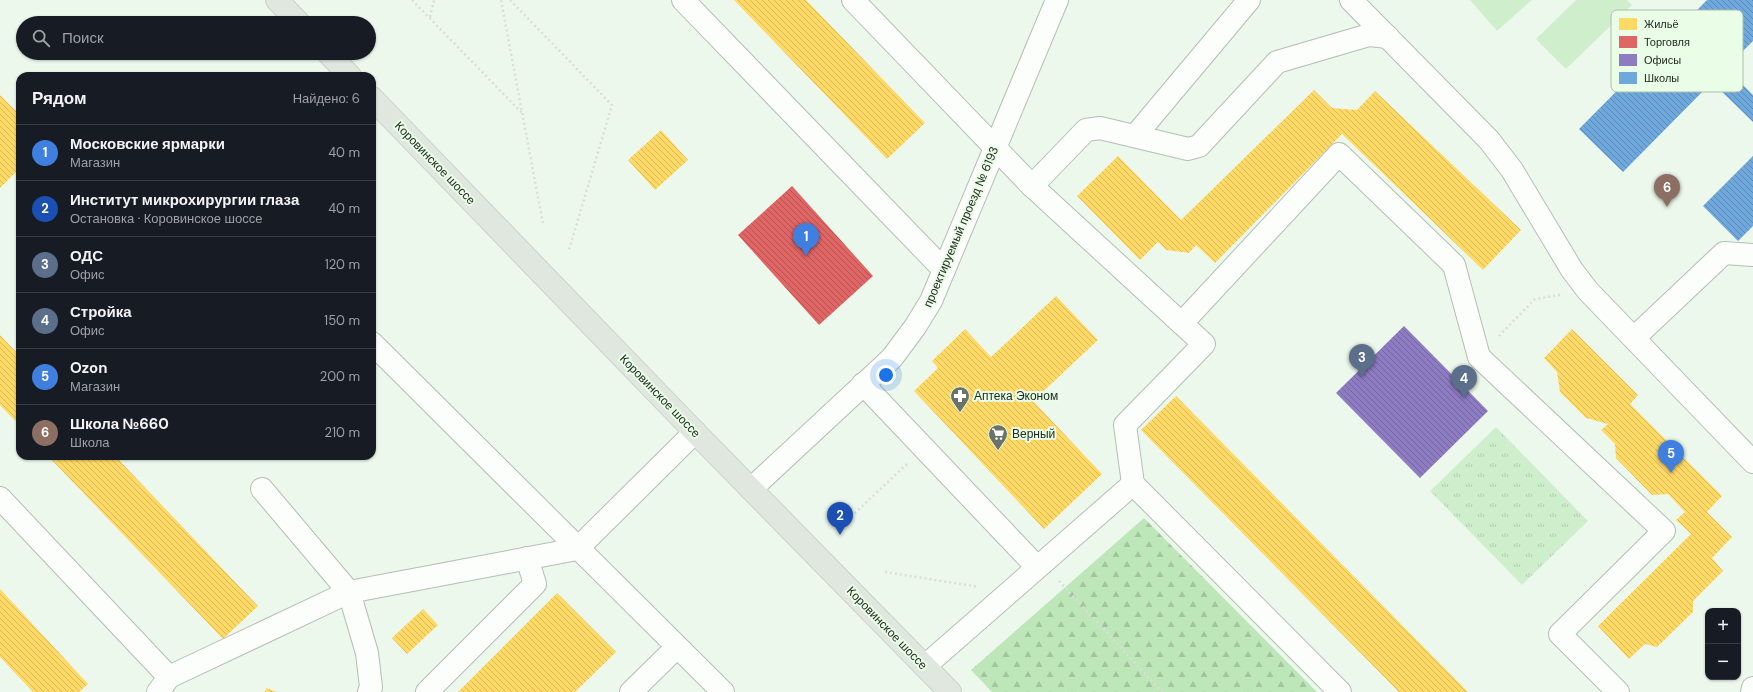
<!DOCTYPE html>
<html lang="ru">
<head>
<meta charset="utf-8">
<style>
	body { margin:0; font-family:"DM Sans",sans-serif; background:#20242c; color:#f1f3f6 }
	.controls { position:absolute; right:12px; bottom:12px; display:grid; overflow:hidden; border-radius:8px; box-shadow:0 1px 3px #0004 }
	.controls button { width:36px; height:36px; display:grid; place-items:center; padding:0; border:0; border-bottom:1px solid #363941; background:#171b24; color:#f1f3f6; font:20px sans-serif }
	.you { position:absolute; left:886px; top:375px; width:14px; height:14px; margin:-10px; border:3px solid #fff; border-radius:50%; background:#1a73e8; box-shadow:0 0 0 6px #1a73e833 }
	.badge { display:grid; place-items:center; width:26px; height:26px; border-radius:50%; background:#0b8043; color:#fff; font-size:13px; font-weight:700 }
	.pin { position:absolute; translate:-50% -33px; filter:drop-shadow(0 1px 2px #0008) }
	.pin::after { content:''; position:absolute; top:21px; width:14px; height:12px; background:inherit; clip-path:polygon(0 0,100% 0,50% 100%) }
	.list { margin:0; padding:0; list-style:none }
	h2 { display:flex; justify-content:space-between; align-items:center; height:52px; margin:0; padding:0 16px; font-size:17px }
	h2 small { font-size:13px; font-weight:400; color:#9ea1a6 }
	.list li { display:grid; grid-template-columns:26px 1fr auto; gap:12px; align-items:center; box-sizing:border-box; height:56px; padding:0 16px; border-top:1px solid #363941 }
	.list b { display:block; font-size:15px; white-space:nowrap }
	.list p { margin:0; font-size:13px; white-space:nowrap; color:#9ea1a6 }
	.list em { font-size:13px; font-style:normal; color:#9ea1a6 }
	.icon { flex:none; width:22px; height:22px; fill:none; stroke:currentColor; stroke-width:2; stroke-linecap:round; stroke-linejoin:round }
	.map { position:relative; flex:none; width:1753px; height:692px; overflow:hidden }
	.search { position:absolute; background:#171b24; box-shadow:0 1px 3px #0004; left:16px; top:16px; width:360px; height:44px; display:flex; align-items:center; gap:10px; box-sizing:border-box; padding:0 14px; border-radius:22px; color:#9ea1a6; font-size:15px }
	.panel { position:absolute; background:#171b24; box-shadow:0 1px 3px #0004; left:16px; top:72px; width:360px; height:388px; border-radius:12px }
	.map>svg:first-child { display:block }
</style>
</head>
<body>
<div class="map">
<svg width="1753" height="692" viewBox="0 0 1753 692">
	<defs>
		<pattern id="forest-firs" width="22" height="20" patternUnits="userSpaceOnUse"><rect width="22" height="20" fill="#bde6b9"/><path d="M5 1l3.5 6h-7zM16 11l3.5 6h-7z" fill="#a2c59f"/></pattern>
		<pattern id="park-tufts" width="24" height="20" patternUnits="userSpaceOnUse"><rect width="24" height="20" fill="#cfefcc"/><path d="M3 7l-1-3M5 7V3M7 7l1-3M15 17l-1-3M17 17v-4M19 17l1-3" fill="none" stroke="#b1cdaf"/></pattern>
		<pattern id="homes-back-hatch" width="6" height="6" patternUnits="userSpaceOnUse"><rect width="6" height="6" fill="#ffd966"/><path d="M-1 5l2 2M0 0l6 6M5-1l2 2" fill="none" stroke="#daba58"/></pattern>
		<pattern id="shops-back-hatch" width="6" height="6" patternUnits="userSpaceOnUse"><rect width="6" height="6" fill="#e06666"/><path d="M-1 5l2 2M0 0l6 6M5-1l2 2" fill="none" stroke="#b55454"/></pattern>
		<pattern id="offices-back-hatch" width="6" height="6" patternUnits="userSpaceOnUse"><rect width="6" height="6" fill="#8e7cc3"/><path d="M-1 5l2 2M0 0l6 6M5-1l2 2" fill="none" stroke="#74669e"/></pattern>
		<pattern id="schools-back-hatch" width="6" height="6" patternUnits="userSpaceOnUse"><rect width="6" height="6" fill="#6fa8dc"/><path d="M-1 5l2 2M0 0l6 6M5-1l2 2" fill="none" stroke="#5b89b2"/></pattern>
	</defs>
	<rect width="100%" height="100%" fill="#edf8ec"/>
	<path fill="url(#forest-firs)" d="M1144,518L1317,692H992L971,670Z"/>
	<path fill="url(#park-tufts)" d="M1496,427L1588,521L1522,585L1430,491Z"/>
	<g fill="#cfefcc">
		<path d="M1470,0H1532L1497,31Z"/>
		<path d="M1576,0H1627L1632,5L1566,69L1536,39Z"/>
	</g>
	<g fill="url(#homes-back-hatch)">
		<path d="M734,0H806L925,123L887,159Z"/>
		<path d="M1314,90L1332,108L1357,110L1375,91L1521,230L1483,270L1342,134L1215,263L1196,245L1189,253L1166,250L1158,242L1140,260L1077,196L1118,156L1181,220Z"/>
		<path d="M0,95L20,115V168L0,188Z"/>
		<path d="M661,130L688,160L655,190L628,160Z"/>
		<path d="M1056,296L1098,340L1033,401L1102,474L1044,529L914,391L938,368L932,361L965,329L991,357Z"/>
		<path d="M1572,329L1638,395L1630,404L1722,496L1707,512L1732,537L1712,558L1723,571L1693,601V612L1657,647L1645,644L1629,659L1598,626L1691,534L1676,520L1685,512L1668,494L1652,495L1616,458L1615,444L1601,430L1608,424L1586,418L1560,392L1557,372L1544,358Z"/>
		<path d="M0,335L20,356V426L0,405Z"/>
		<path d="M1176,396L1468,692H1399L1141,430Z"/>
		<path d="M48,456H115L258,606L223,639Z"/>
		<path d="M0,589L88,684L79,692H33L0,657Z"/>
		<path d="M557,593L616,652L575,692H458Z"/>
		<path d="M423,609L438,625L407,654L392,638Z"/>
		<path d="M266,688L277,692H265Z"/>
	</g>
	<path fill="url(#shops-back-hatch)" d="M792,186L873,276L819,325L738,235Z"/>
	<path fill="url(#offices-back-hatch)" d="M1404,326L1488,411L1420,478L1336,393Z"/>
	<g fill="url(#schools-back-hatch)">
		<path d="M1707,0H1753V41L1726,68L1753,95V122L1712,82L1623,172L1579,129Z"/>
		<path d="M1753,156V226L1738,241L1703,206Z"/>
	</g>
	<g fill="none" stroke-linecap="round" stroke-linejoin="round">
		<defs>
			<g id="minor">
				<path d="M683,0L944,270"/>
				<path d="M853,0L1032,186L1204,344L1125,425L1133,484L1340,692"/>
				<path d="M1351,0L1489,140L1512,170L1572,270L1588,291L1753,462"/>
				<path d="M1135,136L1249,0"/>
				<path d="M1032,186L1086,130L1100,128L1188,149L1199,146L1277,62L1369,35L1388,37"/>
				<path d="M1182,323L1339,154L1454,265L1479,357L1664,531L1560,634L1618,692"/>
				<path d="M1634,338L1724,253L1753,255"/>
				<path d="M372,343L723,692"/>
				<path d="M863,384L1037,567"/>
				<path d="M262,489L349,592L367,653L371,687L369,692"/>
				<path d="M751,489L892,358L915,327L931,301L1057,0"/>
				<path d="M0,498L169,677"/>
				<path d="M925,666L1133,484"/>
				<path d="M158,692L169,677L349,592L577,549L695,432"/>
				<path d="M427,692L535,584L527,558"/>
				<path d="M631,692L677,647"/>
				<path d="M1752,692L1753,688"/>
			</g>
			<g id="major">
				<path d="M277,0L299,23"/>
				<path d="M328,53L350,76"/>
				<path d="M372,98L695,432L950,692"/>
			</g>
		</defs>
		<use href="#minor" stroke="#b4beb3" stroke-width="24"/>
		<use href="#major" stroke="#ccd2cb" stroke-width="24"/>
		<g stroke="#daded9" stroke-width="2.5" stroke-dasharray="2 3" stroke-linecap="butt">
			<path d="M412,0L522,113"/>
			<path d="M501,0L543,224"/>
			<path d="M510,0L612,105L569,250"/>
			<path d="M430,17L434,0"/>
			<path d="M1499,336L1535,299L1560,295"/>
			<path d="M840,527L907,464"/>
			<path d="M885,572L979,587"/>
			<path d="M1059,581L1162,692"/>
		</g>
		<use href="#minor" stroke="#fcfefc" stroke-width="22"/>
		<use href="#major" stroke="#e0e7df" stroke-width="22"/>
	</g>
	<defs>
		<symbol id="pharmacy-pin" viewBox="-11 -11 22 30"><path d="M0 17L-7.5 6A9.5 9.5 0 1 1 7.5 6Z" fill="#697368" stroke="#e9fde7"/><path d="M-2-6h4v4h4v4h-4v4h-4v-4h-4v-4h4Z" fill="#fff"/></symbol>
		<symbol id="supermarket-pin" viewBox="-11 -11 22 30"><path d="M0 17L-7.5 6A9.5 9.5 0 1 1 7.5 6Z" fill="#697368" stroke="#e9fde7"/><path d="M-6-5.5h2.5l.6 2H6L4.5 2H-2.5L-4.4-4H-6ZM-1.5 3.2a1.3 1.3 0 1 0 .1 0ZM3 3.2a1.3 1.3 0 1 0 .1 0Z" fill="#fff"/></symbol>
	</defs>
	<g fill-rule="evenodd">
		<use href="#pharmacy-pin" x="949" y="385" width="22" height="30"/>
		<use href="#supermarket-pin" x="987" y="423" width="22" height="30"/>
	</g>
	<g text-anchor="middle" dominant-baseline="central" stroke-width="4" stroke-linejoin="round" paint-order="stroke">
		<g font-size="12" fill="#222b21" stroke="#e9fde7">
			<text transform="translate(435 163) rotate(46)">Коровинское шоссе</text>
			<text transform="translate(961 227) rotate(-67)">проектируемый проезд № 6193</text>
			<text transform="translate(660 396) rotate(46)">Коровинское шоссе</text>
			<text transform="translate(887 628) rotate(46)">Коровинское шоссе</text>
		</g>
		<g font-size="12" fill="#222b21" stroke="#e9fde7" text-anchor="start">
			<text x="974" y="396">Аптека Эконом</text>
			<text x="1012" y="434">Верный</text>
		</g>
	</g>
	<rect x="1611" y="10" width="132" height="82" rx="6" fill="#e9fde7" stroke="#adbeac" stroke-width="1"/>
	<rect x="1619" y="18" width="18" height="12" fill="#ffd966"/>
	<rect x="1619" y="36" width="18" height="12" fill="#e06666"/>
	<rect x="1619" y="54" width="18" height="12" fill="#8e7cc3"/>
	<rect x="1619" y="72" width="18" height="12" fill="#6fa8dc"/>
	<g font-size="11" fill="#222b21">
		<text x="1644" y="28">Жильё</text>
		<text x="1644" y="46">Торговля</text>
		<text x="1644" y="64">Офисы</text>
		<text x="1644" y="82">Школы</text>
	</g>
</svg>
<div class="controls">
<button>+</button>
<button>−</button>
</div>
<div class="you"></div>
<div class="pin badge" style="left:806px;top:256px;background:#3f7fe0">1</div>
<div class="pin badge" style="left:840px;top:535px;background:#1a4fb4">2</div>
<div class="pin badge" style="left:1362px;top:377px;background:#5c6f8a">3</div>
<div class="pin badge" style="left:1464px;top:398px;background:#5c6f8a">4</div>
<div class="pin badge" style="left:1671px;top:473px;background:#3f7fe0">5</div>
<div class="pin badge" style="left:1667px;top:207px;background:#8d6e63">6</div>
<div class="search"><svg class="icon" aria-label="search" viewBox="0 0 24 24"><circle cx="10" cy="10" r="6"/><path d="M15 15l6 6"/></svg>Поиск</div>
<section class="panel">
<h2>Рядом<small>Найдено: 6</small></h2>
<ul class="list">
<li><span class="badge" style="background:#3f7fe0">1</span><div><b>Московские ярмарки</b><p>Магазин</p></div><em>40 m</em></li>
<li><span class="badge" style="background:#1a4fb4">2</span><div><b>Институт микрохирургии глаза</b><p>Остановка · Коровинское шоссе</p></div><em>40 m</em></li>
<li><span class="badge" style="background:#5c6f8a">3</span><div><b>ОДС</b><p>Офис</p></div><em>120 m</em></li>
<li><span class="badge" style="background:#5c6f8a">4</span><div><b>Стройка</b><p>Офис</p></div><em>150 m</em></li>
<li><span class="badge" style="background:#3f7fe0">5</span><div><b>Ozon</b><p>Магазин</p></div><em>200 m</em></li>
<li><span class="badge" style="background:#8d6e63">6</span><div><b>Школа №660</b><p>Школа</p></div><em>210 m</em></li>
</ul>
</section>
</div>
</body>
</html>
